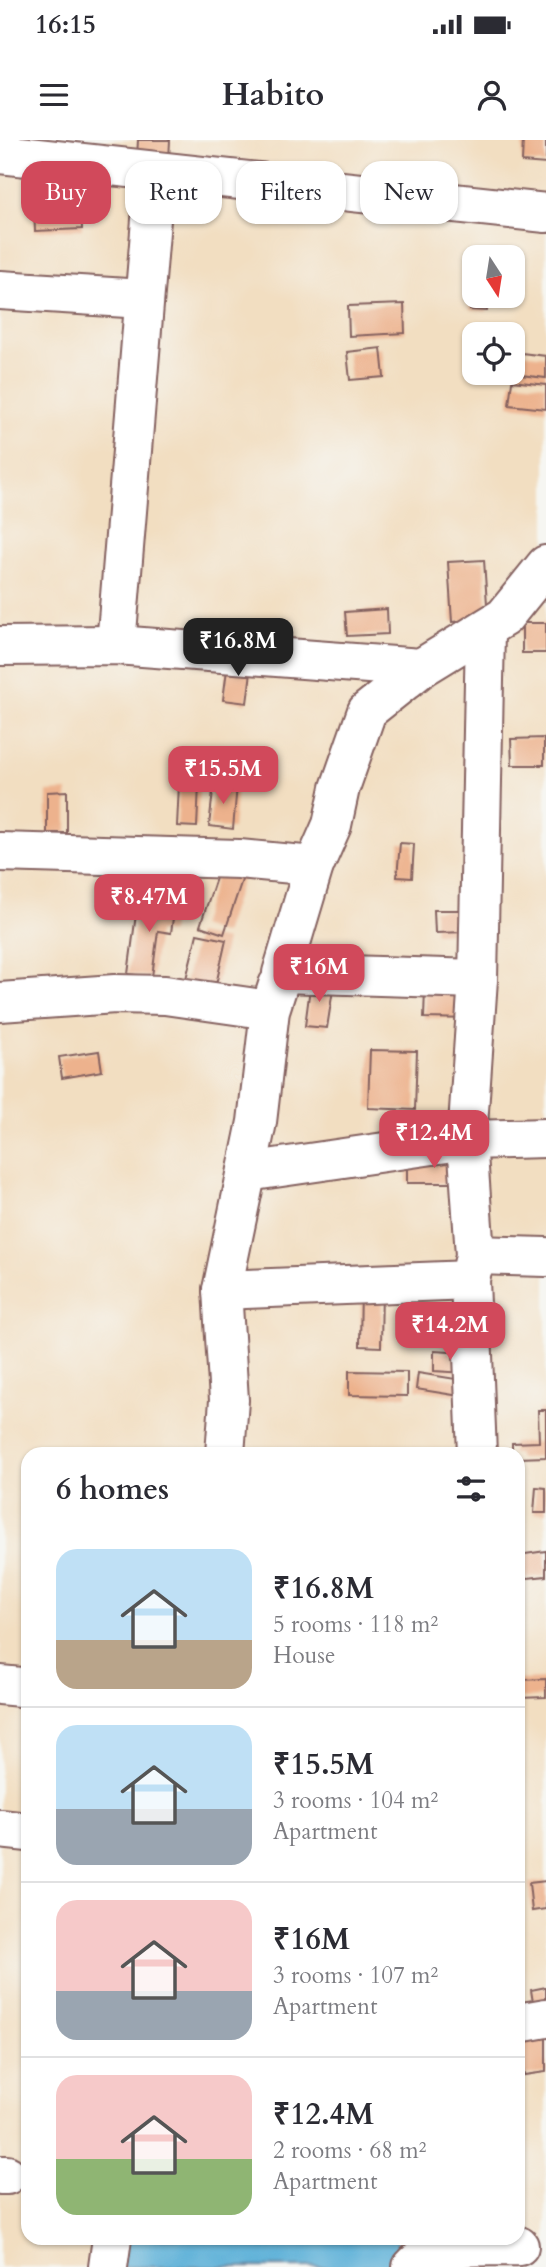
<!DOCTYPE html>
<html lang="en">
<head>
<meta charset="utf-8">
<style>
  body { margin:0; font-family:Cardo,serif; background:#f7f7f7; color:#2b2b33; height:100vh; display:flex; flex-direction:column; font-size:26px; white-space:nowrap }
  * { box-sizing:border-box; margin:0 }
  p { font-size:23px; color:#7c7c81 }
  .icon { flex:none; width:38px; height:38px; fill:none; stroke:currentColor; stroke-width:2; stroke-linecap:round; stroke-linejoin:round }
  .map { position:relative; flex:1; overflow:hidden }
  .details { position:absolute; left:21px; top:1307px; width:504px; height:798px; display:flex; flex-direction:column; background:#fff; border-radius:21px; box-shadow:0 2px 5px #0004 }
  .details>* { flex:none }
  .banner { position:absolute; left:21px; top:21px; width:504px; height:63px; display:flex; gap:14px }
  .needle { width:46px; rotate:168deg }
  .buttons { position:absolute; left:462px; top:105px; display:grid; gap:14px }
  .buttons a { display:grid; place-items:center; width:63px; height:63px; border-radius:14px; background:#fff; box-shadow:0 2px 5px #0004; font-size:35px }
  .price { position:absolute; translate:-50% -60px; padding:0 16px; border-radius:14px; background:#d1495b; color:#fff; font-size:23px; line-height:46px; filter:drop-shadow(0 2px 4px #0008) }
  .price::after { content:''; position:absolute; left:50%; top:42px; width:21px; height:16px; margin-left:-10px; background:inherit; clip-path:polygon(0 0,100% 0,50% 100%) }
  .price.on { background:#222; color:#fff }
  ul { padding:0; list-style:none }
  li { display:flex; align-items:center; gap:21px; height:175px; padding:0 35px }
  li+li { border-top:2px solid #e1e1e2 }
  li span { display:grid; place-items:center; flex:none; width:196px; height:140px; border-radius:21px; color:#555 }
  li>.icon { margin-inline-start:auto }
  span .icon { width:84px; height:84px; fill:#fffc; stroke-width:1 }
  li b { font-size:30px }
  h2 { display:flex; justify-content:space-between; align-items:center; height:84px; padding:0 35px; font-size:30px }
  .chip { padding:0 24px; border-radius:21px; background:#fff; box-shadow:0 2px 5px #0004; font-size:24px; line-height:63px }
  .chip.on { background:#d1495b; color:#fff }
  .status { display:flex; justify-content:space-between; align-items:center; height:49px; padding:0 35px; background:#fff; direction:ltr }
  .status svg { height:19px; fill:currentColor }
  header { display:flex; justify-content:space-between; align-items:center; height:91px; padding:0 35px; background:#fff; font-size:32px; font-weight:600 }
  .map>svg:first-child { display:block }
  .water { fill:#5cb0d8; stroke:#536882; stroke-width:2 }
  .building { fill:#edb28d }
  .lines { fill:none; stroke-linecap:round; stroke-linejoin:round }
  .minor-casing { stroke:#856260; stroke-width:42 }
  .minor { stroke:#fff; stroke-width:38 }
</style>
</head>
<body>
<div class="status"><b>16:15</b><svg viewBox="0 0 49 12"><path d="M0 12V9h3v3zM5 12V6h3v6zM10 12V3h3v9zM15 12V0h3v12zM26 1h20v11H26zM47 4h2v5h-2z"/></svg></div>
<header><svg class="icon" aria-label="menu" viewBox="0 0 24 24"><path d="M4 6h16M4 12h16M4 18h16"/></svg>Habito<svg class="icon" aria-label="person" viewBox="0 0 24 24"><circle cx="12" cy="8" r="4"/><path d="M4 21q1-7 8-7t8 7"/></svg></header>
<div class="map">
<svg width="546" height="2127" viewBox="0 0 546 2127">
  <rect width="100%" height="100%" fill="#f6f6f2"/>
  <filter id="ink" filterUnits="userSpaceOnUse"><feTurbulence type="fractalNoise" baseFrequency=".0143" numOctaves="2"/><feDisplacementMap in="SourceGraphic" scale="14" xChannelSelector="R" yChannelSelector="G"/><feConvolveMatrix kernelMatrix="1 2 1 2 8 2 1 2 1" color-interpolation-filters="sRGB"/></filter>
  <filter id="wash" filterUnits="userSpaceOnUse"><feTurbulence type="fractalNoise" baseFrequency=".00686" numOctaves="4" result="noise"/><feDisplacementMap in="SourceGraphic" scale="28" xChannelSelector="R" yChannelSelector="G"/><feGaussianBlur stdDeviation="1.57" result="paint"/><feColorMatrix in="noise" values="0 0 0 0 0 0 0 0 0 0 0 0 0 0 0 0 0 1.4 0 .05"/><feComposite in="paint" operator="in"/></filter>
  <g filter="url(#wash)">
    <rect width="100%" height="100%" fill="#f2dec1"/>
    <polygon class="water" points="102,2098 397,2098 400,2127 100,2127"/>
    <g id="blocks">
      <g class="building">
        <polygon points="138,0 170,0 169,19 137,18"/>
        <polygon points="523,0 546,0 546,24 522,22"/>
        <polygon points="80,43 82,89 35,91 33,45"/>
        <polygon points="470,139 474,139 474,156 487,156 487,171 470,170"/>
        <polygon points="404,164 405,193 349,196 348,166"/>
        <polygon points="381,208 384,237 350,240 347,212"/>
        <polygon points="513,212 546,216 546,238 513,234"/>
        <polygon points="512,241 546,245 546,269 509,265"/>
        <polygon points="484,420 488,479 452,482 448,422"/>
        <polygon points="387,469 388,494 347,496 345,472"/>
        <rect x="522" y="483" width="24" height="30"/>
        <polygon points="229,514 253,517 247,563 223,560"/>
        <polygon points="544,598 544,625 512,625 511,599"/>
        <polygon points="214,642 237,645 233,689 209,686"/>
        <polygon points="179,644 199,645 197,687 177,686"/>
        <polygon points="67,651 67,693 47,693 47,652"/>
        <polygon points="400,703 414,704 412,738 397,737"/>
        <polygon points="220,726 244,734 224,794 200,786"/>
        <polygon points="138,759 175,763 171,793 158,791 152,837 128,834"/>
        <polygon points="434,770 467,770 467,792 435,793"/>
        <polygon points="197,794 226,800 215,849 185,843"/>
        <polygon points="311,840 334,843 327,888 305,886"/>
        <polygon points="425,848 475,850 474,879 424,878"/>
        <polygon points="370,910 417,911 415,970 368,968"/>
        <polygon points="99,911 102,931 62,938 59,917"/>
        <polygon points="461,1017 461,1043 407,1043 407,1019"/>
        <polygon points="361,1149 382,1149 381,1207 360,1206"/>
        <polygon points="434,1211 465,1213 465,1233 434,1231"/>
        <polygon points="349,1231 407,1232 407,1256 349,1255"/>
        <polygon points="418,1233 462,1240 460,1256 416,1249"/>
        <polygon points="538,1270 546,1270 546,1317 518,1318 518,1314 512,1314 512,1303 539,1302"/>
        <polygon points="536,1347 546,1348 546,1373 534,1373"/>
        <polygon points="546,1411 546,1436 518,1439 518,1415"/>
        <polygon points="546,1539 546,1557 518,1558 518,1540"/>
        <polygon points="546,1741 546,1769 532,1771 529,1743"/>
        <polygon points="546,1847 546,1873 535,1875 531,1850"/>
        <polygon points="546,1896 546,1932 524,1935 519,1900"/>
      </g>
    </g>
  </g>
  <g filter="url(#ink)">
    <use href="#blocks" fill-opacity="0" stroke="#856260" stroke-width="2"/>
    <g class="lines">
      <g class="minor-casing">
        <g id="minor">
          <polyline points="0,14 546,73"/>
          <polyline points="0,150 143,159"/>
          <polyline points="485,491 478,839 467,1000 546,998"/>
          <polyline points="116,505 155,31"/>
          <polyline points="0,506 116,505 421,528 504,477 546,425"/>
          <polyline points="421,528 367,571 340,648 332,685 314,726 282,833 478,839"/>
          <polyline points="0,712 239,719 314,726"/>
          <polyline points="0,862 115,854 165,855 270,870 278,845"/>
          <polyline points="247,1032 467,1000 475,1115 470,1140 477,1314"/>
          <polyline points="475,1115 546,1117"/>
          <polyline points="222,1150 470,1140"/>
          <polyline points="225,1314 229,1260 222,1150 257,982 270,870"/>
          <polyline points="0,1545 21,1547"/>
          <polyline points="0,1689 28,1692"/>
          <polyline points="518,1883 546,1878"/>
          <polyline points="0,2035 7,2035"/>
          <polyline points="108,2127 112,2098"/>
          <path d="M412 2127C436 2100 485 2108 519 2106"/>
        </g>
      </g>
      <use href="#minor" class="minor"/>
    </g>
  </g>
</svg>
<div class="buttons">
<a><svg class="needle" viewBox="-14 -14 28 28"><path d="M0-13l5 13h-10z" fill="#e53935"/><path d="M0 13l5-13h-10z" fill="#7c7c81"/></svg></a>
<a><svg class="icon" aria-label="locate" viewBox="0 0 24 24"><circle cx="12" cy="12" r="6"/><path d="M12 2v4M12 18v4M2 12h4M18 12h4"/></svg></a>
</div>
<b class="price on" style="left:238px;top:538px">₹16.8M</b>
<b class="price" style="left:223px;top:666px">₹15.5M</b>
<b class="price" style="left:149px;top:794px">₹8.47M</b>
<b class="price" style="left:319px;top:864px">₹16M</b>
<b class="price" style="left:434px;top:1030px">₹12.4M</b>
<b class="price" style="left:450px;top:1222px">₹14.2M</b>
<div class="banner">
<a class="chip on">Buy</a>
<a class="chip">Rent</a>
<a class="chip">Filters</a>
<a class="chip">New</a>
</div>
<section class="details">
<h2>6 homes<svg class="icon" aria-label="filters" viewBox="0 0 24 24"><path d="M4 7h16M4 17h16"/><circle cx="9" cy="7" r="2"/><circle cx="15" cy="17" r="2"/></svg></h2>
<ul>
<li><span style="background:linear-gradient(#bfe0f5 65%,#b9a48a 0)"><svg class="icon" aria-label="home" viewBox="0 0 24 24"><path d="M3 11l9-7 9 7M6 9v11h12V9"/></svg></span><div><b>₹16.8M</b><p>5 rooms · 118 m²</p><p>House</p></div></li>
<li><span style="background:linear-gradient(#bfe0f5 60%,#9aa5b1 0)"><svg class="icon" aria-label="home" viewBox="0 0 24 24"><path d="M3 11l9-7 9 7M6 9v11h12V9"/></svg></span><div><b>₹15.5M</b><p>3 rooms · 104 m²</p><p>Apartment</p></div></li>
<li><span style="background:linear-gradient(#f6c9c9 65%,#9aa5b1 0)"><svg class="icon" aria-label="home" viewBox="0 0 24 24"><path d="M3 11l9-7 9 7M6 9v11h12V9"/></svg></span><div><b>₹16M</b><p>3 rooms · 107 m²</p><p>Apartment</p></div></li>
<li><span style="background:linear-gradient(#f6c9c9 60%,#8fb573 0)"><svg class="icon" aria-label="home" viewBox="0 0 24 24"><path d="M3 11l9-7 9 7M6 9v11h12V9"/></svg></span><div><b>₹12.4M</b><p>2 rooms · 68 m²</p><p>Apartment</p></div></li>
</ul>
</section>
</div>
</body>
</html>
